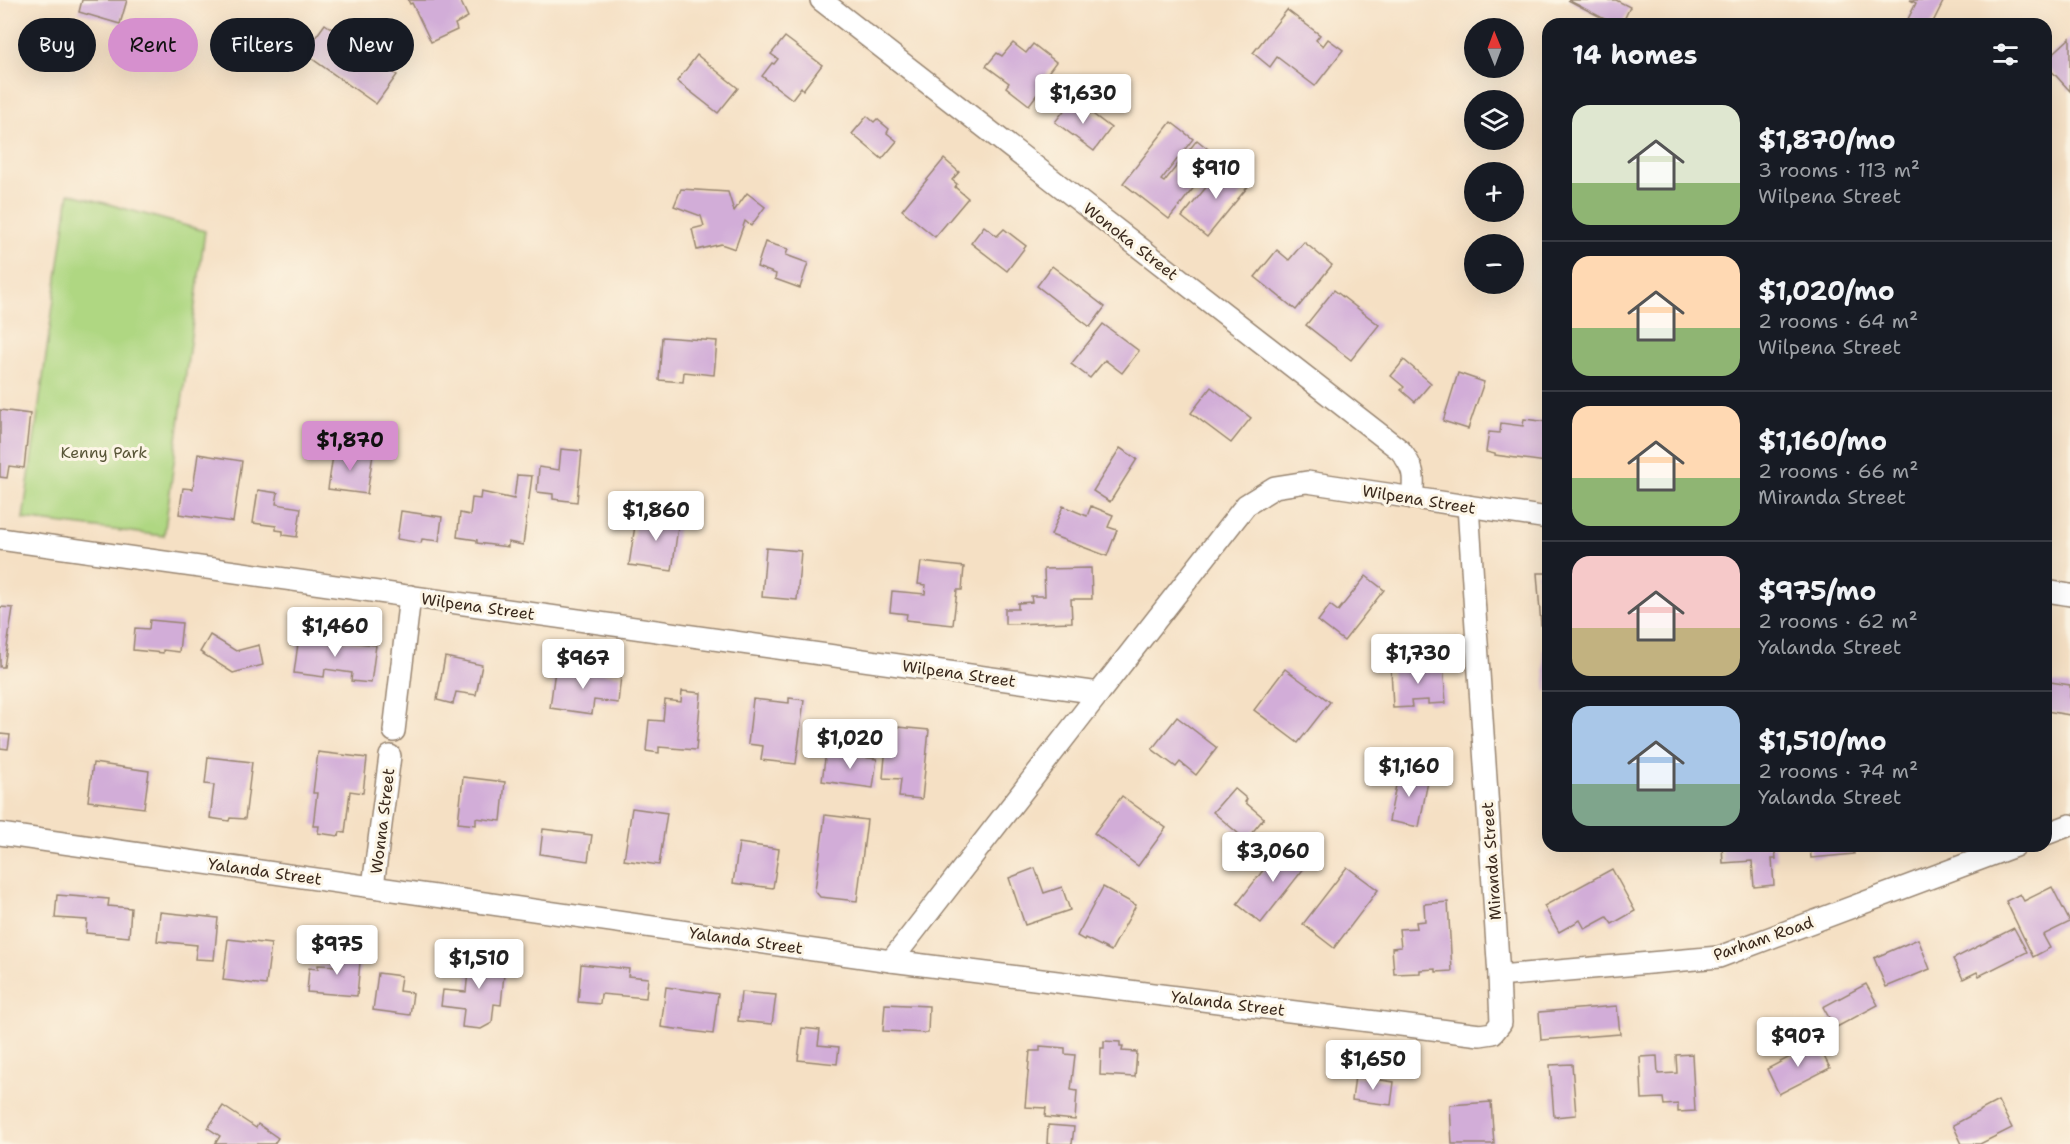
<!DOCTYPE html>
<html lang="en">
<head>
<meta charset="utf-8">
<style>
  body { margin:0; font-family:"Shantell Sans",sans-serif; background:#242831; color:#f1f3f6; height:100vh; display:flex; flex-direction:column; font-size:22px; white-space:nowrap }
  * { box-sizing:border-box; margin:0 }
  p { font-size:20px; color:#9ea1a6 }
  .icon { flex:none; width:33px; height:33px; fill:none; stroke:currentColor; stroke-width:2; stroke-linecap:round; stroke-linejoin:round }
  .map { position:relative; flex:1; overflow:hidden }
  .sheet { position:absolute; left:1542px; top:18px; width:510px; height:834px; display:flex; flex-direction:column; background:#171b24; border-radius:18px; box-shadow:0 6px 24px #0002 }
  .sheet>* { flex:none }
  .guide { position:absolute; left:18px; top:18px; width:570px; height:54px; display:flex; gap:12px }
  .needle { width:39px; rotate:359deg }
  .buttons { position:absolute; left:1464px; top:18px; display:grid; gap:12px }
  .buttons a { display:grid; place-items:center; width:60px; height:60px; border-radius:50%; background:#171b24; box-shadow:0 6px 24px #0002; font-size:30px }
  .price { position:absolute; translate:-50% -51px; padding:0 14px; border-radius:6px; background:#fff; color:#222; font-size:20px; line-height:39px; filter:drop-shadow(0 2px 3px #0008) }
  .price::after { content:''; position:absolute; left:50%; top:36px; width:18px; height:14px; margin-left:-9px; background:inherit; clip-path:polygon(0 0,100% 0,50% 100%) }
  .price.on { background:#d690ce; color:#111 }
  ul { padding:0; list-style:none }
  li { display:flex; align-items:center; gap:18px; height:150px; padding:0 30px }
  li+li { border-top:2px solid #363941 }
  li span { display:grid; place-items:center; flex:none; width:168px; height:120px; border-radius:18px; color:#555 }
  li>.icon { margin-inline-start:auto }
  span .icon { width:72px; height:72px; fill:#fffc; stroke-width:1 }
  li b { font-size:26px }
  h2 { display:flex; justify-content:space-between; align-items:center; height:72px; padding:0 30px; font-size:26px }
  .tag { padding:0 21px; border-radius:27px; background:#171b24; box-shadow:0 6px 24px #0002; font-size:21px; line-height:54px }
  .tag.on { background:#d690ce; color:#111 }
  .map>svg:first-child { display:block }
  .green { fill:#afd782; stroke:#758050; stroke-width:1.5 }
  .building { fill:#d2add8 }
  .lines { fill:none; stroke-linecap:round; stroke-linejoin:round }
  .minor-casing { stroke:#988571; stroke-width:24 }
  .minor { stroke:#fff; stroke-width:21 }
  .labels { text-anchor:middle; stroke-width:6; stroke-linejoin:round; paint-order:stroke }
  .street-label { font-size:16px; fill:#3b2a1e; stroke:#fcf5e5 }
  .park-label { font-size:16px; fill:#585537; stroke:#fcf5e5 }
</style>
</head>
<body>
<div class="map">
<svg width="2070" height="1144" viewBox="0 0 2070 1144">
  <rect width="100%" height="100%" fill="#fcf5e5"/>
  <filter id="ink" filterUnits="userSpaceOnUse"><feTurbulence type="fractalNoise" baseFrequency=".0167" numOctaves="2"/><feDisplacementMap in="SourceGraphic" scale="12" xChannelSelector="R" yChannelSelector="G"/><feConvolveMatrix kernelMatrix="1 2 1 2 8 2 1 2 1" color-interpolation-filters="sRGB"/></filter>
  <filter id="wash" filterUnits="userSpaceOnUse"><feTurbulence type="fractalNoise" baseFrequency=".008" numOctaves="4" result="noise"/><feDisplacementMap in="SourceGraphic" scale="24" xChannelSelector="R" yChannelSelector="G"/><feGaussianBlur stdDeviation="1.35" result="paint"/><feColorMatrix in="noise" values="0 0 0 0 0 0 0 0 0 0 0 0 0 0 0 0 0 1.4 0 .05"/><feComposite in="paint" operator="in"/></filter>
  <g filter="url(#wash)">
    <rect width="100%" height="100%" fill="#f5e0c4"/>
    <polygon class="green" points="69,193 205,231 164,536 23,519"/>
    <g id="blocks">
      <g class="building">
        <polygon points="82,0 127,0 120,24 79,12"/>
        <polygon points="408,0 460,0 468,17 455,24 457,30 431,42 412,3 410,4"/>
        <polygon points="1568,0 1616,0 1630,7 1622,24 1614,24"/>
        <polygon points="1910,0 1944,0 1932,24 1919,24 1908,19 1916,3"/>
        <polygon points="1287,10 1320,35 1316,40 1323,46 1328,39 1343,50 1315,86 1277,57 1270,67 1253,53"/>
        <polygon points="325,24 397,75 376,104 304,53"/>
        <polygon points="785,37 822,65 803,90 801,87 792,99 762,76 772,63 774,64 778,59 771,54"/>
        <polygon points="2070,38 2070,91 2046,65 2046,60"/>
        <polygon points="1013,43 1026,53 1033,44 1056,62 1040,83 1044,85 1029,105 1006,87 1009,83 986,66 997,53 1002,56"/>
        <polygon points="697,55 738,88 718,113 677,81"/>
        <polygon points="1073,99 1111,128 1094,151 1055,122"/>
        <polygon points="867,116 874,122 877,119 889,129 887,133 897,141 882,159 852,134"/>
        <polygon points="1171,122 1193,139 1161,180 1164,182 1197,140 1218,157 1169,219 1123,183"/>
        <polygon points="944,159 959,172 952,180 957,184 955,187 968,198 935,237 902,210"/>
        <polygon points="1225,164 1250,184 1207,237 1182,217"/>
        <polygon points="681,189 728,192 734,211 747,193 765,207 751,226 745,221 735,249 721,244 697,250 692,229 704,226 701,216 674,206"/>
        <polygon points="984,226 997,236 1004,229 1026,246 1007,271 971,243"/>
        <polygon points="765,242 788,249 786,255 808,263 800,288 775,279 776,274 757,267"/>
        <polygon points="1304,242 1332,265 1296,310 1255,277 1277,250 1289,260"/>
        <polygon points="1052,266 1105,307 1090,327 1037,286"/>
        <polygon points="1334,290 1379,325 1351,360 1306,325"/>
        <polygon points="1103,324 1139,351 1122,373 1105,360 1090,378 1071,364"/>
        <polygon points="662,337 717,341 714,375 684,372 683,382 659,380"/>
        <polygon points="1404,360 1431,383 1415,402 1401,390 1404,387 1391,376"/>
        <polygon points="1458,373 1484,382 1468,429 1443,421"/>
        <polygon points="1211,387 1251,418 1231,443 1191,413"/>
        <polygon points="0,410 30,414 24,468 9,466 7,478 0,477"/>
        <polygon points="1524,419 1548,422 1546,462 1495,455 1495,454 1486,452 1489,432 1500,433 1501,423 1523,426"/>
        <polygon points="1120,448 1137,459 1110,502 1093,491"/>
        <polygon points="334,449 373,454 367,494 328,489"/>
        <polygon points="561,449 582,451 577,502 553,499 553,494 537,492 539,467 559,470"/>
        <polygon points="198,454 242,461 233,522 179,514 183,488 193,489"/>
        <polygon points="517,475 532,476 523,545 508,542 508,547 477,543 477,540 457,537 460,513 470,515 472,498 480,499 481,492 514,499"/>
        <polygon points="258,490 278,493 276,504 301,508 297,537 283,535 283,531 276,530 276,526 253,523"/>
        <polygon points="1063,506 1087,516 1091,506 1113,515 1108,527 1117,530 1107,556 1051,535"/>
        <polygon points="663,509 680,512 672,571 629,565 636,519 661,522"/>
        <polygon points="401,511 442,517 439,541 422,539 421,543 397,539"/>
        <polygon points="766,548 801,551 797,600 762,597"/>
        <polygon points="921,562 964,567 962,590 957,590 953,625 906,620 907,614 890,612 892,591 925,594 926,585 918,584"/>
        <polygon points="1091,568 1092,599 1071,599 1072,622 1005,624 1005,609 1018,609 1018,603 1032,602 1031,596 1045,596 1044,569"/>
        <polygon points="1537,573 1548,573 1548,624 1541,625"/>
        <polygon points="1366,576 1384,590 1344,641 1318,621 1330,605 1338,611"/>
        <polygon points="0,607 13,608 4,667 0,667"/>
        <polygon points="150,620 182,623 179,652 163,650 163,653 133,650 135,628 149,629"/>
        <polygon points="210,635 236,651 259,645 263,665 233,673 200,652"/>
        <polygon points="299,636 376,645 371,683 351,681 352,673 325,669 324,677 294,673"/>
        <polygon points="1543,650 1548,650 1548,691 1546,691"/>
        <polygon points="445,657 482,665 476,695 456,692 453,704 437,700"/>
        <polygon points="1443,665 1446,703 1428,704 1428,700 1411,701 1412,707 1393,708 1391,668"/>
        <polygon points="1285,669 1330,702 1298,743 1254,710"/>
        <polygon points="555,670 589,674 590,671 621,676 618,703 594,700 592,714 550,708"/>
        <polygon points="2050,682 2070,685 2070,715 2046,711"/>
        <polygon points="682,691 701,693 696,750 659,747 659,753 646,751 649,720 663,721 665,700 681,702"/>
        <polygon points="789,698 804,700 796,764 761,760 763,746 748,744 753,699 789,703"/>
        <polygon points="1177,717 1217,748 1196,775 1180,762 1176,767 1152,749"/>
        <polygon points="897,727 929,730 922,799 899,797 901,779 883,778 886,746 895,747"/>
        <polygon points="0,734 10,735 8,749 0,748"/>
        <polygon points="318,752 367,758 363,793 350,791 345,833 340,832 339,836 318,833 319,826 313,826 317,793 313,793"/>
        <polygon points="826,752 877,759 873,788 822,781"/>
        <polygon points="208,757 252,762 245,819 230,818 229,821 210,818 214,785 205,784"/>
        <polygon points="93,763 149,771 144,808 88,801"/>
        <polygon points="1399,770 1429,776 1419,827 1389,821"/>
        <polygon points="463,777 505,782 501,821 476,818 476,825 458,823"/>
        <polygon points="1234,788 1247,799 1245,802 1264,818 1246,840 1213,812"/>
        <polygon points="1122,796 1166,828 1138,866 1094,833"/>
        <polygon points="632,808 667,813 659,865 624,860"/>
        <polygon points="825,815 867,820 857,901 820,897 815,891"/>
        <polygon points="543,829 592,835 588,861 540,854"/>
        <polygon points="739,843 779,849 773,888 733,883"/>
        <polygon points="1284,843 1309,862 1261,923 1237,904"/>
        <polygon points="1722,846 1775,846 1776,859 1772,859 1774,885 1754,887 1752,861 1723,863"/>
        <polygon points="1810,846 1853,846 1854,854 1811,858"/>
        <polygon points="1347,867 1378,890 1334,948 1303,924"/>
        <polygon points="1035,868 1044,893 1062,887 1070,910 1025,925 1009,878"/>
        <polygon points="1612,869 1635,911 1612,924 1607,917 1585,929 1580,920 1559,932 1544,906"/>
        <polygon points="1103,887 1136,905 1111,951 1085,938 1084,940 1077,936"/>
        <polygon points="2052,887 2070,922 2043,935 2050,948 2033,957 2006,901 2020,894 2024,901"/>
        <polygon points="57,895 109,899 108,906 131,908 129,937 86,933 87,920 55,918"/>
        <polygon points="1448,902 1452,971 1436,972 1436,969 1420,970 1420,973 1394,974 1392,948 1401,947 1399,929 1417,928 1416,922 1425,921 1424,904"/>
        <polygon points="160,912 218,918 214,960 195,959 197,945 157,941"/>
        <polygon points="2014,928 2027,952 1979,976 1977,972 1963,979 1953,959"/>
        <polygon points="228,939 271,944 266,985 223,980"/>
        <polygon points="1918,939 1930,969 1886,987 1874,958"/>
        <polygon points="341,949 361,951 357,996 307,992 309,968 318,969 318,965 336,966 337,962 340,962"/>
        <polygon points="470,950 506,954 501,1005 494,1004 492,1023 481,1029 462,1027 464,1009 441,1006 443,990 466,992"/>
        <polygon points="581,964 629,969 628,976 648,978 646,998 601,994 600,1004 578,1002"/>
        <polygon points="378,973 401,976 399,991 413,993 410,1015 373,1010"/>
        <polygon points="1866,984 1878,1005 1835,1028 1823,1007"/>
        <polygon points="666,987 718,994 713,1034 661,1027"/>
        <polygon points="741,992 776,995 772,1024 738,1021"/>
        <polygon points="885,1004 929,1006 928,1033 883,1031"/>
        <polygon points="1617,1006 1620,1034 1541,1040 1539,1012"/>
        <polygon points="802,1028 820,1030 818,1045 839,1047 837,1064 798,1060"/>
        <polygon points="1104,1041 1120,1042 1120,1046 1123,1046 1122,1051 1137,1052 1135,1077 1100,1075 1101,1048 1104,1048"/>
        <polygon points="1817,1043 1830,1068 1779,1094 1767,1069"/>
        <polygon points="1040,1046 1065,1048 1065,1054 1075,1055 1071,1090 1077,1091 1075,1120 1045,1117 1046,1108 1025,1107 1030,1051 1040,1051"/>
        <polygon points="1692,1054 1695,1111 1678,1112 1678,1104 1664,1105 1663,1098 1642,1099 1640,1057 1657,1056 1658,1074 1677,1073 1676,1055"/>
        <polygon points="1572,1064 1576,1115 1554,1117 1550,1065"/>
        <polygon points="1355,1076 1394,1082 1391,1105 1352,1100"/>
        <polygon points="1998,1101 2012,1128 1980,1144 1962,1144 1953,1125"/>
        <polygon points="1491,1102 1494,1144 1452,1144 1450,1105"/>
        <polygon points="223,1106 256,1128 258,1124 278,1138 274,1144 215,1144 220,1136 208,1128"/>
        <polygon points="1048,1125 1074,1127 1072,1144 1047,1144"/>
      </g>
    </g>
  </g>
  <g filter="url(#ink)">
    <use href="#blocks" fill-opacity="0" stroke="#988571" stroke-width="1.5"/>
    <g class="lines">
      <g class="minor-casing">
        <g id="minor">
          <path d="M821 0 1400 450C1414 468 1415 475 1412 498"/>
          <polyline points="0,539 1099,693 1246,505 1275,487 1307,482 1548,518"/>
          <polyline points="2046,591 2070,595"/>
          <polyline points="394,731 410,596"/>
          <polyline points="0,834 891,961 1480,1035 1493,1033 1501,1023 1499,976 1468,506"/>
          <polyline points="2046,834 2070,825"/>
          <polyline points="373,886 390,756"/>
          <polyline points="891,961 1099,693"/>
          <polyline points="1499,976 1719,957 2015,846"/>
        </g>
      </g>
      <use href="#minor" class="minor"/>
    </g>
  </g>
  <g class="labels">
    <g class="street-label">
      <text transform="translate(1131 241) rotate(38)" y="6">Wonoka Street</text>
      <text transform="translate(1419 499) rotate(9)" y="6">Wilpena Street</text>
      <text transform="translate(478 606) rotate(8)" y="6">Wilpena Street</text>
      <text transform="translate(959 673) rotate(8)" y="6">Wilpena Street</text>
      <text transform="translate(382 821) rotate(-83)" y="6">Wonna Street</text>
      <text transform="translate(1491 861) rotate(-94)" y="6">Miranda Street</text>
      <text transform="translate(265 871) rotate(8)" y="6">Yalanda Street</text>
      <text transform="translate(1763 938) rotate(-19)" y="6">Parham Road</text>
      <text transform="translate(746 940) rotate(8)" y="6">Yalanda Street</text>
      <text transform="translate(1228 1003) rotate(7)" y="6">Yalanda Street</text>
    </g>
    <g class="park-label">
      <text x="104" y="458">Kenny Park</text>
    </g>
  </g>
</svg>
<div class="buttons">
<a><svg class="needle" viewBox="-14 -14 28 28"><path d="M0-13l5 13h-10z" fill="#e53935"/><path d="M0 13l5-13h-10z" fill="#9ea1a6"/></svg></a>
<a><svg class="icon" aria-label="layers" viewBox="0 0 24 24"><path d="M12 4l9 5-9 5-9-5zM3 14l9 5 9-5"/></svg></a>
<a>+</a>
<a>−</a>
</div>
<b class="price" style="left:1083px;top:125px">$1,630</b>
<b class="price" style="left:1216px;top:200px">$910</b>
<b class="price on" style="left:350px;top:472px">$1,870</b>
<b class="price" style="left:656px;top:542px">$1,860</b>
<b class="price" style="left:335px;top:658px">$1,460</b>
<b class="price" style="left:1418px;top:685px">$1,730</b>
<b class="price" style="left:583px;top:690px">$967</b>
<b class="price" style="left:850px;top:770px">$1,020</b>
<b class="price" style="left:1409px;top:798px">$1,160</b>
<b class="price" style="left:1273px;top:883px">$3,060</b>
<b class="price" style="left:337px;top:976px">$975</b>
<b class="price" style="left:479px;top:990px">$1,510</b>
<b class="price" style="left:1798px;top:1068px">$907</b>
<b class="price" style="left:1373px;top:1091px">$1,650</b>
<div class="guide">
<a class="tag">Buy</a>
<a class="tag on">Rent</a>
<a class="tag">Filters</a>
<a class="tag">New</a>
</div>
<section class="sheet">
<h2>14 homes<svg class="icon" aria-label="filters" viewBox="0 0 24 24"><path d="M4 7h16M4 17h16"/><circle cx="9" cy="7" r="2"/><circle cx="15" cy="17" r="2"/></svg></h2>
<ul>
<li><span style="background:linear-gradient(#dfe7d0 65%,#8fb573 0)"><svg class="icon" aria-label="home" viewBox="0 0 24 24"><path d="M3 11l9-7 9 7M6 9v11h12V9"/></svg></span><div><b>$1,870/mo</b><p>3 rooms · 113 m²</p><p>Wilpena Street</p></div></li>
<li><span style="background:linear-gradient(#ffd9b3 60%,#8fb573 0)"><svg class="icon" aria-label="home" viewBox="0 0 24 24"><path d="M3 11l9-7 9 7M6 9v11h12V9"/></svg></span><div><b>$1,020/mo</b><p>2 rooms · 64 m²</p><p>Wilpena Street</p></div></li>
<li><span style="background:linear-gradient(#ffd9b3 60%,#8fb573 0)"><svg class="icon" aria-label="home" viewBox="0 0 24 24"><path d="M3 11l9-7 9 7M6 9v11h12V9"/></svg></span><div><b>$1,160/mo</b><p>2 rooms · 66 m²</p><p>Miranda Street</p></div></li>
<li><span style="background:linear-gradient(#f6c9c9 60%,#c2b280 0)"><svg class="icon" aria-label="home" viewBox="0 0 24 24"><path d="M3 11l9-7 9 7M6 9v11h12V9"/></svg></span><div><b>$975/mo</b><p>2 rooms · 62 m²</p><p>Yalanda Street</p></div></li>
<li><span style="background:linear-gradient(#a9c7e8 65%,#7fa58c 0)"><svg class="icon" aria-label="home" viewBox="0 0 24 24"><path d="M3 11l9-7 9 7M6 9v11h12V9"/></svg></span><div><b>$1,510/mo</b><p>2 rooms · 74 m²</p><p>Yalanda Street</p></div></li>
</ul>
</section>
</div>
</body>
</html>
